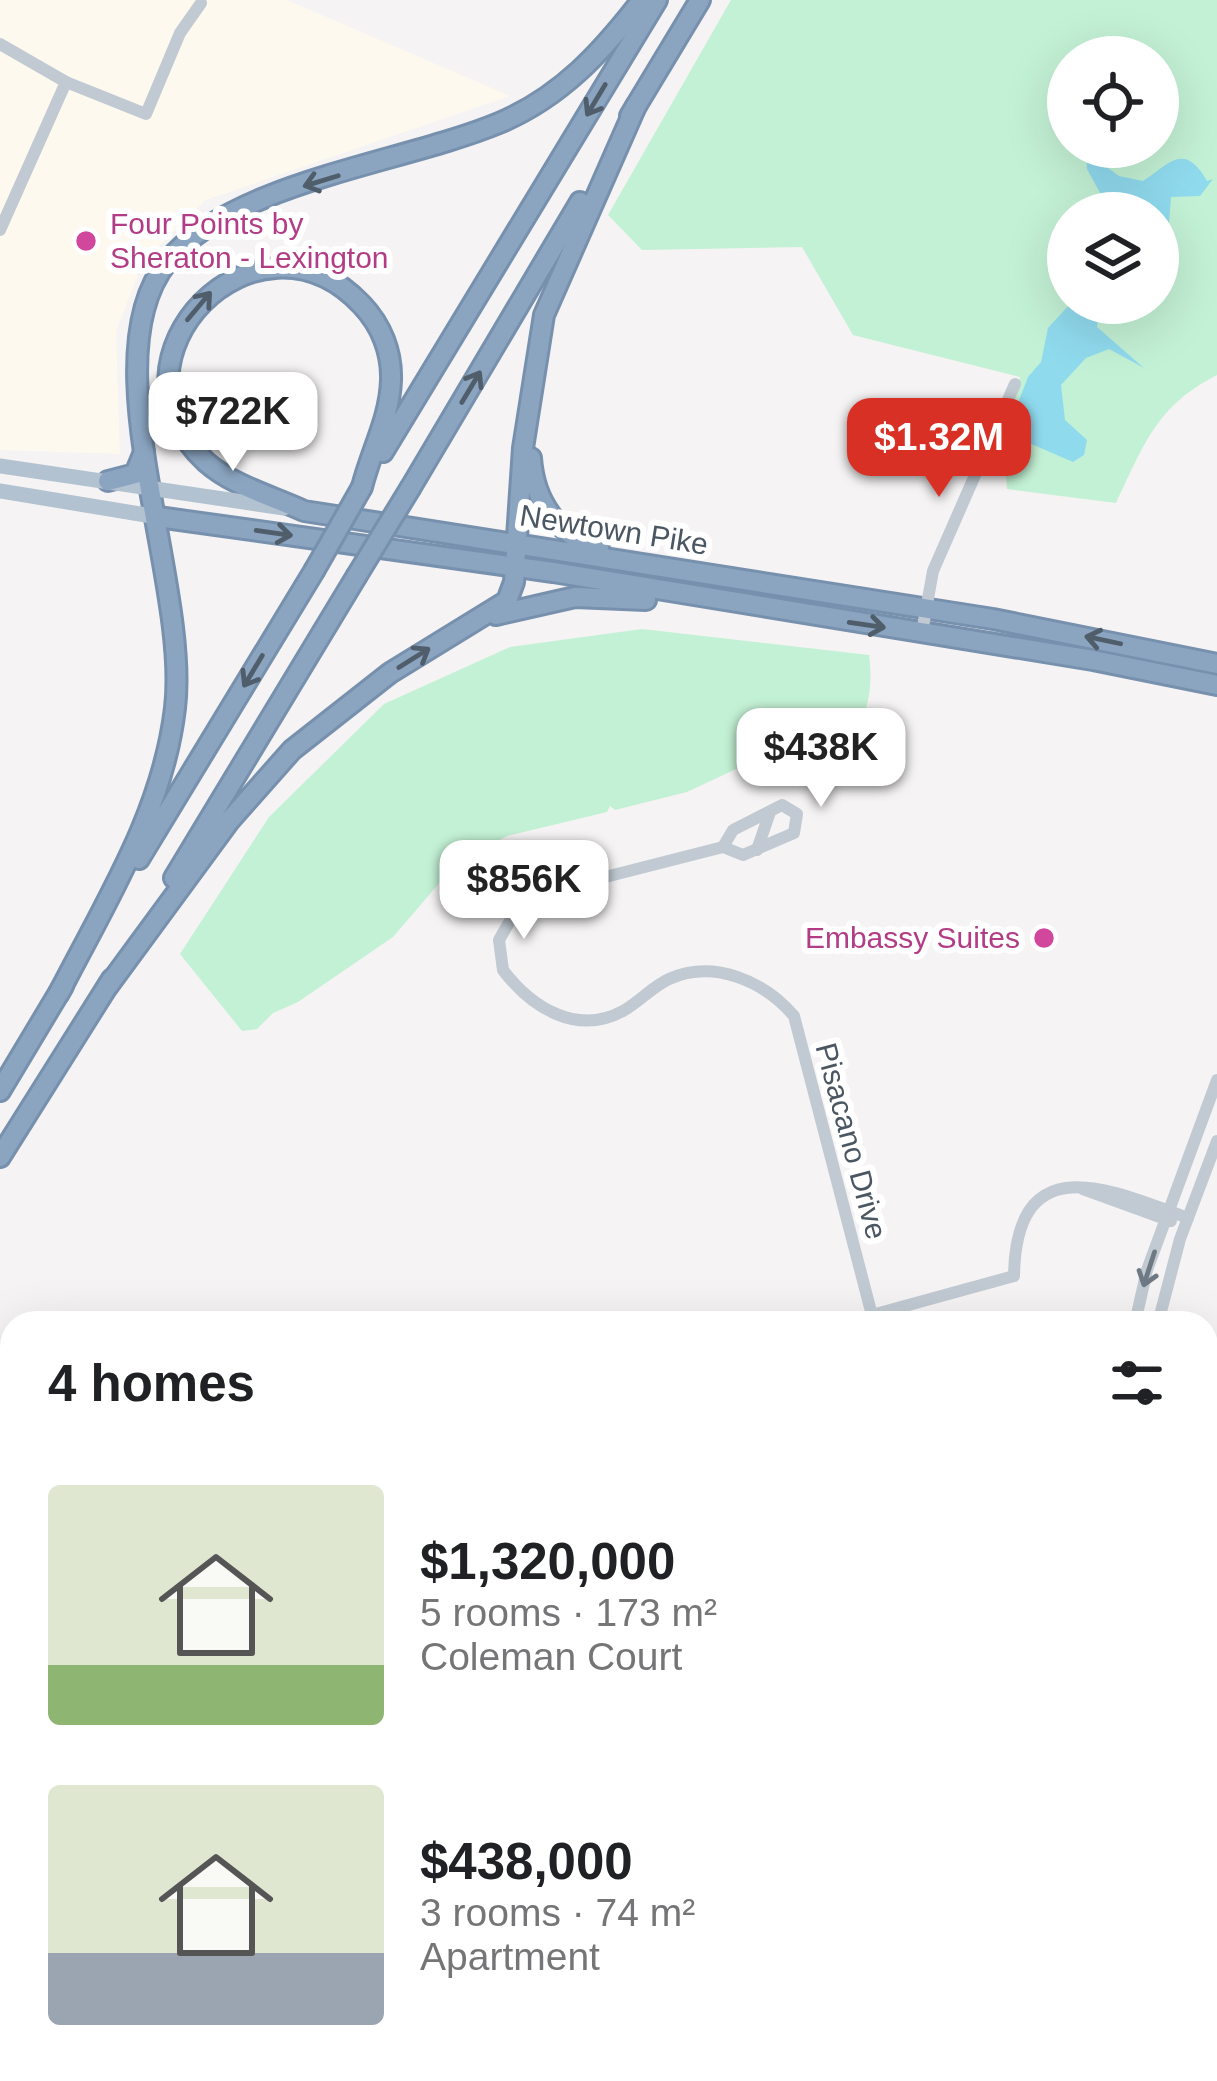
<!DOCTYPE html>
<html lang="en">
<head>
<meta charset="utf-8">
<style>
  body { margin:0; font-family:Arial,sans-serif; background:#f6f6f6; color:#202124; height:100vh; display:flex; flex-direction:column; font-size:45px; white-space:nowrap }
  * { box-sizing:border-box; margin:0 }
  p { font-size:39px; color:#757577 }
  .icon { flex:none; width:66px; height:66px; fill:none; stroke:currentColor; stroke-width:2; stroke-linecap:round; stroke-linejoin:round }
  .map { position:relative; flex:1; overflow:hidden }
  .side { position:absolute; left:0px; top:1311px; width:1218px; height:771px; display:flex; flex-direction:column; background:#fff; border-radius:36px 36px 0 0; box-shadow:0 12px 48px #0002 }
  .side>* { flex:none }
  .tools { position:absolute; left:1047px; top:36px; display:grid; gap:24px }
  .tools a { display:grid; place-items:center; width:132px; height:132px; border-radius:50%; background:#fff; box-shadow:0 12px 48px #0002; font-size:60px }
  .price { position:absolute; translate:-50% -102px; padding:0 27px; border-radius:24px; background:#fff; color:#222; font-size:39px; line-height:78px; filter:drop-shadow(0 3px 6px #0008) }
  .price::after { content:''; position:absolute; left:50%; top:72px; width:36px; height:27px; margin-left:-18px; background:inherit; clip-path:polygon(0 0,100% 0,50% 100%) }
  .price.on { background:#d93025; color:#fff }
  ul { padding:0; list-style:none }
  li { display:flex; align-items:center; gap:36px; height:300px; padding:0 48px }
  li span { display:grid; place-items:center; flex:none; width:336px; height:240px; border-radius:12px; color:#555 }
  li>.icon { margin-inline-start:auto }
  span .icon { width:144px; height:144px; fill:#fffc; stroke-width:1 }
  li b { font-size:51px }
  h2 { display:flex; justify-content:space-between; align-items:center; height:144px; padding:0 48px; font-size:51px }
  .map>svg:first-child { display:block }
  .commercial { fill:#fdf9ef }
  .green { fill:#c3f1d5; fill-rule:evenodd }
  .water { fill:#90daee }
  .lines { fill:none; stroke-linecap:round; stroke-linejoin:round }
  .stream { stroke:#90daee; stroke-width:3 }
  .highway-casing { stroke:#7690ad; stroke-width:24 }
  .minor { stroke:#c1cad2; stroke-width:12 }
  .major { stroke:#b3c2d1; stroke-width:15 }
  .highway { stroke:#8ba5c1; stroke-width:18 }
  .highway-bridge-casing { stroke:#7690ad; stroke-width:24; stroke-linecap:butt }
  .highway-bridge { stroke:#8ba5c1; stroke-width:18 }
  .oneway { stroke:#505e6b }
  .oneway2 { stroke:#6e7983 }
  .hotel-dot { fill:#d1479c; stroke:#fff; stroke-width:4.5 }
  .labels { text-anchor:middle; stroke-width:12; stroke-linejoin:round; paint-order:stroke }
  .hotel-label { font-size:30px; fill:#b23c85; stroke:#fff; text-anchor:start }
  .street-label { font-size:30px; fill:#4a5661; stroke:#fff }
</style>
</head>
<body>
<div class="map">
<svg width="1217" height="2081" viewBox="0 0 1217 2081">
  <rect width="100%" height="100%" fill="#f5f3f3"/>
  <polygon class="commercial" points="0,0 287,0 510,96 206,200 143,262 116,331 120,454 0,450"/>
  <g class="green">
    <path d="M731 0H1217V375C1156 406 1144 445 1116 503L1007 489 1002 439 1020 377 853 335 802 247 642 250 608 215ZM1068 57H1158V147H1068ZM1068 213H1158V303H1068Z"/>
    <path d="M642 629 869 655C875 700 863 736 824 763L766 755 687 792 615 810 610 806 607 812 507 836 481 851 448 873 393 937 298 1002 273 1013 257 1029 242 1031 180 954 269 817 384 704 510 647Z"/>
  </g>
  <g class="water">
    <path d="M1086 152 1119 176 1143 181C1168 165 1184 140 1207 181L1213 179 1200 196 1171 197 1169 223 1158 244V213H1111L1087 169Z"/>
    <polygon points="1071,303 1100,303 1097,327 1144,368 1109,349 1086,358 1061,385 1065,420 1087,440 1084,455 1073,462 1029,443 1011,421 1028,377 1041,362 1048,328"/>
  </g>
  <g class="lines">
    <g class="stream">
      <polyline points="0,2024 12,2025"/>
      <polyline points="530,2070 543,2081"/>
    </g>
    <g class="highway-casing">
      <g id="highway">
        <polyline points="630,116 700,0"/>
        <polyline points="383,452 657,0"/>
        <path d="M531 458C534 501 557 535 599 548"/>
        <polyline points="108,481 135,474 144,452"/>
        <path d="M362 487C371 451 390 418 391 380 392 352 381 325 362 305 257 193 94 358 206 462 233 486 272 496 304 511L993 619 1217 664"/>
        <polyline points="411,487 580,202"/>
        <polyline points="158,517 553,572 1093,660 1217,685"/>
        <polyline points="496,615 575,597 646,600"/>
        <polyline points="139,859 314,571"/>
        <polyline points="174,878 356,577"/>
        <polyline points="108,986 230,820 292,750 390,673 507,601 514,582 523,448 544,315 636,106"/>
        <path d="M59 993C106 901 163 812 175 708 190 583 89 359 167 262 232 182 403 163 499 123 561 97 602 52 642 0"/>
        <polyline points="0,1091 63,986"/>
        <polyline points="0,1157 112,979"/>
      </g>
    </g>
    <g class="minor">
      <polyline points="0,44 66,82 146,114 180,33 201,3"/>
      <polyline points="0,230 66,82"/>
      <polyline points="922,632 933,571 1015,384"/>
      <polygon points="782,805 797,814 794,833 743,855 723,847 733,830"/>
      <path d="M723 847 523 898 499 940 503 970C532 1008 577 1036 623 1011 639 1002 652 987 669 979 714 959 764 981 794 1016L874 1323"/>
      <polyline points="757,850 770,812"/>
      <polyline points="1083,1189 1171,1221"/>
      <path d="M872 1315 1014 1276C1016 1145 1111 1190 1188 1218"/>
      <polyline points="1135,1323 1147,1270 1217,1080"/>
      <polyline points="1158,1323 1180,1239 1217,1141"/>
      <polyline points="1206,1461 1217,1465"/>
      <polyline points="1206,1478 1217,1481"/>
      <polyline points="1212,2062 1217,2060"/>
      <polyline points="854,2070 890,2081"/>
      <polyline points="1187,2081 1203,2070"/>
    </g>
    <g class="major">
      <polyline points="0,466 284,508"/>
      <polyline points="0,491 158,517"/>
    </g>
    <use href="#highway" class="highway"/>
    <g class="highway-bridge-casing">
      <g id="highway-bridge">
        <polyline points="314,571 362,487"/>
        <polyline points="356,577 411,487"/>
      </g>
    </g>
    <use href="#highway-bridge" class="highway-bridge"/>
  </g>
  <defs><path id="oneway-shaft" d="M-6 0H5M1.5-3L5.5 0L1.5 3" fill="none" stroke-width="1.6" stroke-linecap="round" stroke-linejoin="round" transform="scale(3)"/></defs>
  <g class="oneway">
    <use href="#oneway-shaft" transform="translate(596 100) rotate(121)"/>
    <use href="#oneway-shaft" transform="translate(321 181) rotate(163)"/>
    <use href="#oneway-shaft" transform="translate(199 306) rotate(-50)"/>
    <use href="#oneway-shaft" transform="translate(471 387) rotate(-59)"/>
    <use href="#oneway-shaft" transform="translate(274 533) rotate(8)"/>
    <use href="#oneway-shaft" transform="translate(867 625) rotate(8)"/>
    <use href="#oneway-shaft" transform="translate(1103 640) rotate(-168)"/>
    <use href="#oneway-shaft" transform="translate(414 658) rotate(-32)"/>
    <use href="#oneway-shaft" transform="translate(253 671) rotate(121)"/>
  </g>
  <use class="oneway2" href="#oneway-shaft" transform="translate(1149 1269) rotate(108)"/>
  <g class="hotel-dot">
    <circle cx="86" cy="241" r="12"/>
    <circle cx="1044" cy="938" r="12"/>
  </g>
  <g class="labels">
    <g class="hotel-label">
      <text x="110" y="234">Four Points by<tspan x="110" dy="34">Sheraton - Lexington</tspan></text>
      <text x="1020" y="948" text-anchor="end">Embassy Suites</text>
    </g>
    <g class="street-label">
      <text transform="translate(614 530) rotate(9)" y="10">Newtown Pike</text>
      <text transform="translate(851 1141) rotate(75)" y="10">Pisacano Drive</text>
    </g>
  </g>
</svg>
<div class="tools">
<a><svg class="icon" aria-label="locate" viewBox="0 0 24 24"><circle cx="12" cy="12" r="6"/><path d="M12 2v4M12 18v4M2 12h4M18 12h4"/></svg></a>
<a><svg class="icon" aria-label="layers" viewBox="0 0 24 24"><path d="M12 4l9 5-9 5-9-5zM3 14l9 5 9-5"/></svg></a>
</div>
<b class="price" style="left:233px;top:474px">$722K</b>
<b class="price on" style="left:939px;top:500px">$1.32M</b>
<b class="price" style="left:821px;top:810px">$438K</b>
<b class="price" style="left:524px;top:942px">$856K</b>
<section class="side">
<h2>4 homes<svg class="icon" aria-label="filters" viewBox="0 0 24 24"><path d="M4 7h16M4 17h16"/><circle cx="9" cy="7" r="2"/><circle cx="15" cy="17" r="2"/></svg></h2>
<ul>
<li><span style="background:linear-gradient(#dfe7d0 75%,#8fb573 0)"><svg class="icon" aria-label="home" viewBox="0 0 24 24"><path d="M3 11l9-7 9 7M6 9v11h12V9"/></svg></span><div><b>$1,320,000</b><p>5 rooms · 173 m²</p><p>Coleman Court</p></div></li>
<li><span style="background:linear-gradient(#dfe7d0 70%,#9aa5b1 0)"><svg class="icon" aria-label="home" viewBox="0 0 24 24"><path d="M3 11l9-7 9 7M6 9v11h12V9"/></svg></span><div><b>$438,000</b><p>3 rooms · 74 m²</p><p>Apartment</p></div></li>
</ul>
</section>
</div>
</body>
</html>
